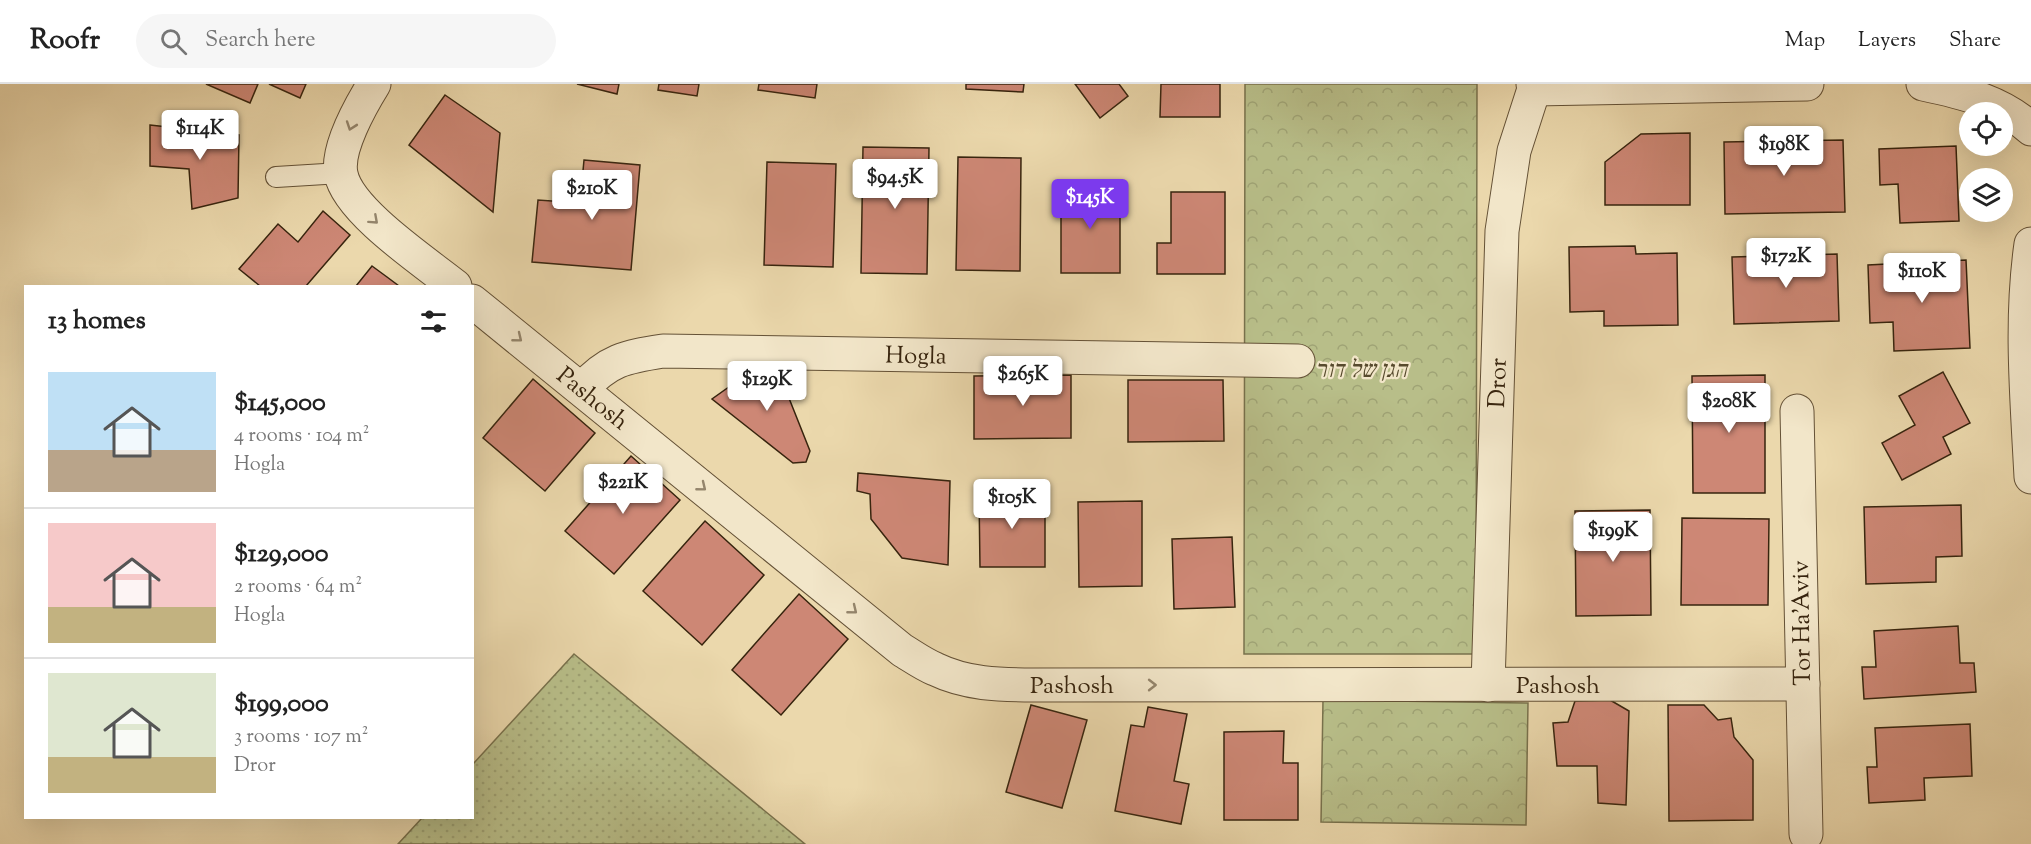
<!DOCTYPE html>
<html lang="en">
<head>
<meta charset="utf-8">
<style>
  body { margin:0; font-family:"Sorts Mill Goudy","Frank Ruhl Libre",serif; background:#f6f6f6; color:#222; height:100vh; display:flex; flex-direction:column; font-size:22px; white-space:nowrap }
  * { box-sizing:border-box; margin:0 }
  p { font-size:20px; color:#767676 }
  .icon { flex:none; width:33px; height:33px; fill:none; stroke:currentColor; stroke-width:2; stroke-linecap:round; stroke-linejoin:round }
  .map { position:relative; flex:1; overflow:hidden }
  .panel { position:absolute; left:24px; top:201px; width:450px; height:534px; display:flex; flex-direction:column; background:#fff; border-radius:0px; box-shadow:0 6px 24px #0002 }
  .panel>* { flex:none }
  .fabs { position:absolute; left:1959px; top:18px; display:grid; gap:12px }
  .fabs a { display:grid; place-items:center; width:54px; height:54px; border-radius:50%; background:#fff; box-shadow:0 6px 24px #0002; font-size:30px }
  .price { position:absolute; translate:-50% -51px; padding:0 14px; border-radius:6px; background:#fff; color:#222; font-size:20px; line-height:39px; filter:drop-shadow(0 2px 3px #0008) }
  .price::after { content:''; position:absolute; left:50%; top:36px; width:18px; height:14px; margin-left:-9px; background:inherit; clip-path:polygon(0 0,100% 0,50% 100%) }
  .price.current { background:#7c3aed; color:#fff }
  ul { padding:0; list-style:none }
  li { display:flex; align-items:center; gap:18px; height:150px; padding:0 24px }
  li+li { border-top:2px solid #e0e0e0 }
  li span { display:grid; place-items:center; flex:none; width:168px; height:120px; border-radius:0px; color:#555 }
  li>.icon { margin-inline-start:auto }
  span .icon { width:72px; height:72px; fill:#fffc; stroke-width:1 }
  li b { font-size:26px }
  h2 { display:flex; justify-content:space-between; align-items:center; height:72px; padding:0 24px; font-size:26px }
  header { display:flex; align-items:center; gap:36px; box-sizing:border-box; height:84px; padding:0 30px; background:#fff; border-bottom:2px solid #e0e0e0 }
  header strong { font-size:28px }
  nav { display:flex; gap:33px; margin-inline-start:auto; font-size:21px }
  .search { width:420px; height:54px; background:#f6f6f6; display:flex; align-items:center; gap:15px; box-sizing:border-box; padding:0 21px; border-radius:33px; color:#767676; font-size:22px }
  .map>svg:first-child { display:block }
  .grass { fill:url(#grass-dots); stroke:#78714c; stroke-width:1.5 }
  .park { fill:url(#park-crowns); stroke:#78714c; stroke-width:1.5 }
  .building { fill:#cd8775; stroke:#37240e; stroke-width:1.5 }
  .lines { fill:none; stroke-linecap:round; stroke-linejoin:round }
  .service-casing { stroke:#645136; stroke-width:22 }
  .minor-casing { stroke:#645136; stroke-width:35 }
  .tertiary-casing { stroke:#645136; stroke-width:35 }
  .service { stroke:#f2e6c9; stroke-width:20 }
  .minor { stroke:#f2e6c9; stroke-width:33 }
  .tertiary { stroke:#f2e6c9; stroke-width:33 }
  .oneway { stroke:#94856c }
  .labels { text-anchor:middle; stroke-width:4.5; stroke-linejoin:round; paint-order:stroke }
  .street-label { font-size:24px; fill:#37240e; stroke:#f2e6c9 }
  .park-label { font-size:24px; font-style:italic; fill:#574a2d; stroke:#f2e6c9 }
</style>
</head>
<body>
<header>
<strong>Roofr</strong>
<div class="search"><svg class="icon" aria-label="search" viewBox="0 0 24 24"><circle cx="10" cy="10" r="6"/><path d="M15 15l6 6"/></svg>Search here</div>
<nav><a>Map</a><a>Layers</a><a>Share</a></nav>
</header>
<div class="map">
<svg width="2031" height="760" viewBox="0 0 2031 760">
  <defs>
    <pattern id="grass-dots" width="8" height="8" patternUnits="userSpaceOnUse" patternTransform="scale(1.5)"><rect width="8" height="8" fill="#b8be89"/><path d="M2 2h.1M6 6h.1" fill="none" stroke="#9fa375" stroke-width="1.8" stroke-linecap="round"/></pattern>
    <pattern id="park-crowns" width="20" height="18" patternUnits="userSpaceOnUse" patternTransform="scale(1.5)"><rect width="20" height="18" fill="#b8be89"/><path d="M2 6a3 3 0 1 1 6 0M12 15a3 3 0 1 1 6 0" fill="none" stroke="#9fa375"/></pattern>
  </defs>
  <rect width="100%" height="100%" fill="#ebd8ac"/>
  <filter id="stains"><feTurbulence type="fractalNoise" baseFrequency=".00333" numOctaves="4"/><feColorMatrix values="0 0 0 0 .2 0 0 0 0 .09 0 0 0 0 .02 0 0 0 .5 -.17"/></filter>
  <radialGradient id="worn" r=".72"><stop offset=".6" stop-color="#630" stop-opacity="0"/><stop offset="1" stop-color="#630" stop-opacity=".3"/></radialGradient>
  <polygon class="grass" points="574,570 805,760 398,760 422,734 472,734 473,680"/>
  <g class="park">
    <polygon points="1245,0 1477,0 1476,570 1244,570"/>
    <polygon points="1323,616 1528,619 1526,741 1321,738"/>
  </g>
  <g class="building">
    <polygon points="206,0 258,0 250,19"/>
    <polygon points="269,0 306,0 300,14"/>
    <polygon points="577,0 619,0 617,10"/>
    <polygon points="659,0 699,0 697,12 658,6"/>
    <polygon points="759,0 817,0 815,14 758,6"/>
    <polygon points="966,0 1024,0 1023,8 966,5"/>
    <polygon points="1075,0 1119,0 1128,12 1100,34"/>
    <polygon points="1161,0 1220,0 1220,33 1160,33"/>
    <polygon points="445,11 500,49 493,128 409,61"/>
    <polygon points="150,41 239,51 238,114 192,125 189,85 150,82"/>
    <polygon points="1690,49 1690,121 1605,121 1605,78 1641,50"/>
    <polygon points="1843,56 1845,128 1725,130 1724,58"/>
    <polygon points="1956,62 1959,137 1900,139 1898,100 1880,101 1879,65"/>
    <polygon points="863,63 929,64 927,190 861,189"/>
    <polygon points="958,73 1021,74 1020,187 956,186"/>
    <polygon points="584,76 640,81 631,186 532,178 538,116 580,119"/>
    <polygon points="767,78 836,80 833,183 764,181"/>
    <rect x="1061" y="104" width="59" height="85"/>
    <polygon points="1171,108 1225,108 1225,190 1157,190 1157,159 1171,159"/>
    <polygon points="323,127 350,151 306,202 260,202 239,185 278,140 298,158"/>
    <polygon points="1635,162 1636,170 1677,169 1678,241 1604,242 1604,227 1570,228 1569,163"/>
    <polygon points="1837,170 1839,237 1734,240 1732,173"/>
    <polygon points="1966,176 1970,264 1894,267 1893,238 1870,239 1868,181"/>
    <polygon points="372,182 387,193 399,202 356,202"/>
    <polygon points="757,283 777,284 810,367 806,378 793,379 712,315"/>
    <polygon points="1943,288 1970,339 1943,353 1951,370 1902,396 1882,359 1915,341 1899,312"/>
    <polygon points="1071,291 1071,354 974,355 974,292"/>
    <polygon points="1765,291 1765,409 1693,409 1692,292"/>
    <polygon points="533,295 595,349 545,407 483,354"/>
    <polygon points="1128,296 1223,296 1224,357 1128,358"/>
    <polygon points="631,372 680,416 614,490 565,447"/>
    <polygon points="858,389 950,397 948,481 902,474 871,435 870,410 857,407"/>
    <polygon points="979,410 1045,410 1045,483 980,483"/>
    <polygon points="1142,417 1142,502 1079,503 1078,418"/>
    <polygon points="1961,421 1962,472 1936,473 1936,498 1866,500 1864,423"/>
    <polygon points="1650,426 1651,531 1576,532 1575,427"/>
    <polygon points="1682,434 1769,435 1768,521 1681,521"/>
    <polygon points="705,437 764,491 702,561 643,507"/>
    <polygon points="1232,453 1235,523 1174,525 1172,455"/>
    <polygon points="799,510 848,555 781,631 732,586"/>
    <polygon points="1958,542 1960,579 1974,579 1976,608 1864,615 1862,583 1876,583 1874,547"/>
    <polygon points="1610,616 1629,627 1626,721 1598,719 1597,682 1557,682 1553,639 1568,638 1575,617"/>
    <polygon points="1031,621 1087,636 1062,724 1006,708"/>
    <polygon points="1668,621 1704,621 1718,636 1731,634 1734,653 1753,676 1753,736 1669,737"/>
    <polygon points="1148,623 1187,630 1174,697 1189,700 1181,740 1115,727 1131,641 1144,643"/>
    <polygon points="1970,640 1972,692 1924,694 1925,716 1869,719 1867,683 1877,683 1875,644"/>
    <polygon points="1284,647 1283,679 1298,679 1298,736 1224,736 1224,648"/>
  </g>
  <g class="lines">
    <g class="service-casing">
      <polyline id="service" points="276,93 341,89"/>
    </g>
    <g class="minor-casing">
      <g id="minor">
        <path d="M374 0C361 21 336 65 341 90 348 127 425 178 455 202"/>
        <path d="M1923 0C1961 8 2001 17 2031 45"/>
        <polyline points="1534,5 1807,0"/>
        <path d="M472 217 902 566C912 572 923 580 935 585 966 600 999 601 1033 601L1803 600"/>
        <path d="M582 305C608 276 625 273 663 267L1298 277"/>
        <polyline points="1797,327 1806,750"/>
        <polyline points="1488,601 1502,147 1514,67 1534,5 1533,0"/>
      </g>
    </g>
    <g class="tertiary-casing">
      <path id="tertiary" d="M2031 160C2020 237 2027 315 2031 393"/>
    </g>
    <use href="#service" class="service"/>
    <use href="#minor" class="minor"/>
    <use href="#tertiary" class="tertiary"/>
  </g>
  <defs><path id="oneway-chevron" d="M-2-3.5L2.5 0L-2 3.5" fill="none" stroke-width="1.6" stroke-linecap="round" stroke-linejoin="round" transform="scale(1.5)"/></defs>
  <g class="oneway">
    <use href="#oneway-chevron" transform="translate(351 42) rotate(109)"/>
    <use href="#oneway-chevron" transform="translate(374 136) rotate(42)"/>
    <use href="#oneway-chevron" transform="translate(518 254) rotate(39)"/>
    <use href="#oneway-chevron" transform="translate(702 403) rotate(39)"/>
    <use href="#oneway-chevron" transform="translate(853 526) rotate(39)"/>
    <use href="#oneway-chevron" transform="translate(1152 601)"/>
  </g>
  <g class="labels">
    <g class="street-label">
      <text transform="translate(916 271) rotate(1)" y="8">Hogla</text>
      <text transform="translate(1497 299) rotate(-88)" y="8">Dror</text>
      <text transform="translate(593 314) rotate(39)" y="8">Pashosh</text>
      <text transform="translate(1801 539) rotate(-91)" y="8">Tor Ha'Aviv</text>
      <text x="1072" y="609">Pashosh</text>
      <text x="1558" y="609">Pashosh</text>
    </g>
    <g class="park-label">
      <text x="1361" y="293">הגן של דור</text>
    </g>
  </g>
  <rect width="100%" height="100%" filter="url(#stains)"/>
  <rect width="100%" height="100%" fill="url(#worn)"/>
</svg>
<div class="fabs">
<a><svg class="icon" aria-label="locate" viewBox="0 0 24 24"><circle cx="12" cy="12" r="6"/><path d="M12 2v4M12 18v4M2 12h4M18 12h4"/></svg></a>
<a><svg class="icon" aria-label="layers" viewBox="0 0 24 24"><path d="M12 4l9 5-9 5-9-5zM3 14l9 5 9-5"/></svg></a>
</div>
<b class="price" style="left:200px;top:77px">$114K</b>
<b class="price" style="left:1784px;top:93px">$198K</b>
<b class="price" style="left:895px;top:126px">$94.5K</b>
<b class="price" style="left:592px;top:137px">$210K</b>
<b class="price current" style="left:1090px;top:146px">$145K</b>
<b class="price" style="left:1786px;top:205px">$172K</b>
<b class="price" style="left:1922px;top:220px">$110K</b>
<b class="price" style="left:1023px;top:323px">$265K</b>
<b class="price" style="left:767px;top:328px">$129K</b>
<b class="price" style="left:1729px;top:350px">$208K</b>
<b class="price" style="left:623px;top:431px">$221K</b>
<b class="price" style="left:1012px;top:446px">$105K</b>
<b class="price" style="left:1613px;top:479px">$199K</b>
<section class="panel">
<h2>13 homes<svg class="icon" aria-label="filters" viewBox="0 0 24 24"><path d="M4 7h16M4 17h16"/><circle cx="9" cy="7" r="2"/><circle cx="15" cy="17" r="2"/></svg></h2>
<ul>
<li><span style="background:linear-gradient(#bfe0f5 65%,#b9a48a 0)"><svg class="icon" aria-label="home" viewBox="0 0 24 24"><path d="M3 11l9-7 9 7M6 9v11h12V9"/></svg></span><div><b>$145,000</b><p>4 rooms · 104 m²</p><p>Hogla</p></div></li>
<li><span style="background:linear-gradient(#f6c9c9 70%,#c2b280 0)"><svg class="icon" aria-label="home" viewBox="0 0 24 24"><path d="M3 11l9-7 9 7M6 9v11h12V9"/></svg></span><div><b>$129,000</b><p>2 rooms · 64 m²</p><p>Hogla</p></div></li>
<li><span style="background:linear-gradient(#dfe7d0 70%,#c2b280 0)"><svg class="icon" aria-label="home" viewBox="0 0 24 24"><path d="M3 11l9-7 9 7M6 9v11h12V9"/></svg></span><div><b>$199,000</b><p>3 rooms · 107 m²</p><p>Dror</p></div></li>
</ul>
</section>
</div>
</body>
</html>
